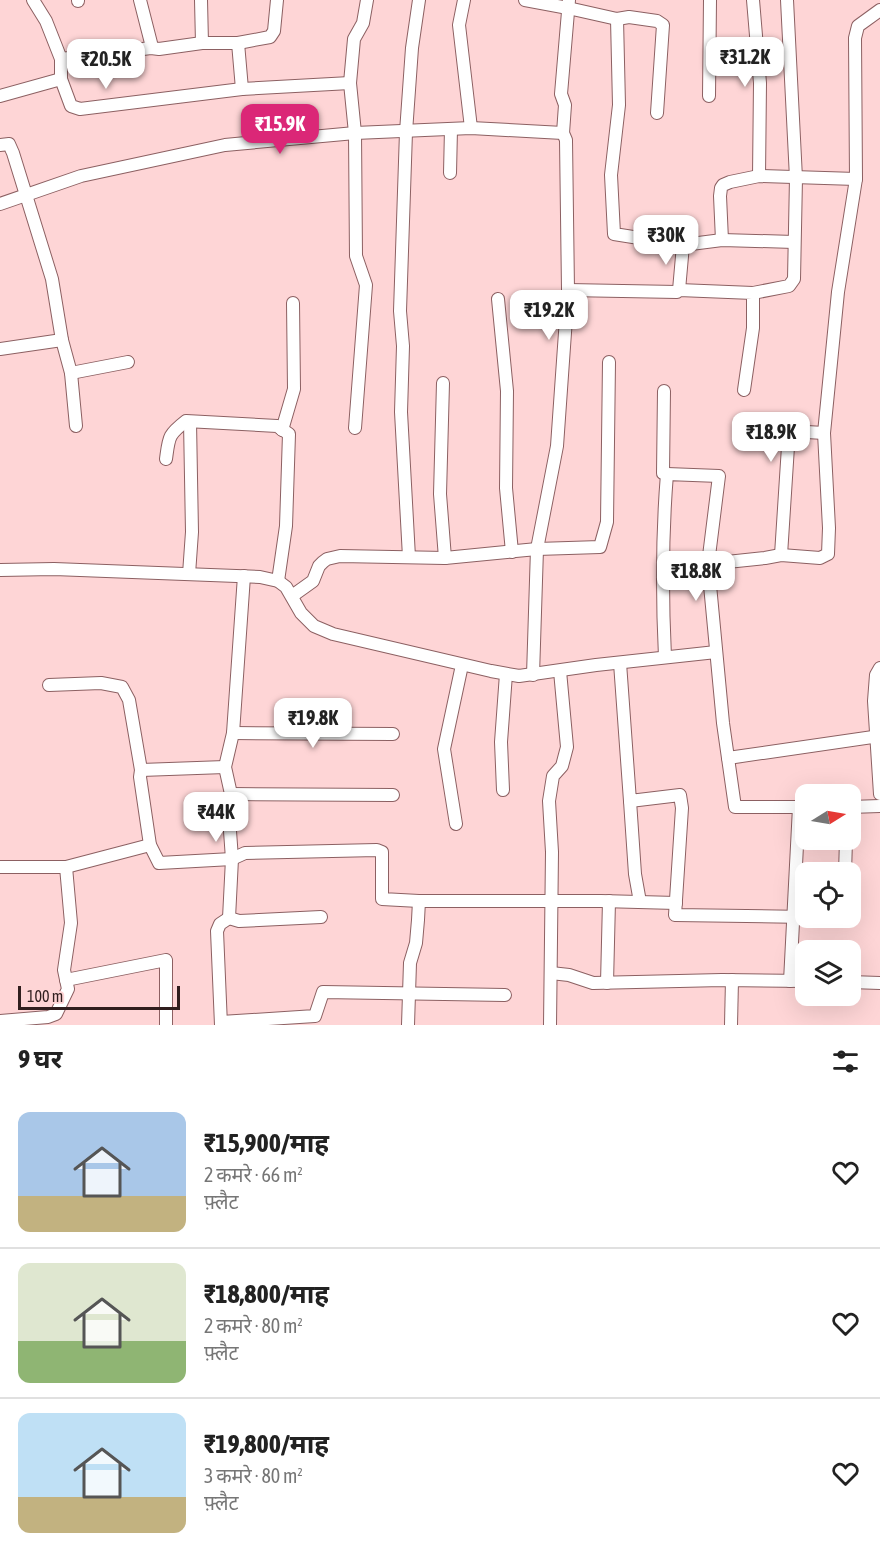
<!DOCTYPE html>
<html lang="hi">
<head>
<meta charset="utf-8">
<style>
  body { margin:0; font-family:"Asap Condensed","Noto Sans Devanagari",sans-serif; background:#f2f2f2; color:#222; height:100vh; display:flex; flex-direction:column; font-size:22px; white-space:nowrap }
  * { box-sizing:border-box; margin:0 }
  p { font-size:20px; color:#767676 }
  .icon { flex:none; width:33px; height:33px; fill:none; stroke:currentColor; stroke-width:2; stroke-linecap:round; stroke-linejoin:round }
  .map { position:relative; height:1025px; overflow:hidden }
  .panel { display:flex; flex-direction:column; background:#fff; flex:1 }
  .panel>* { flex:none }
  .needle { width:39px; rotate:79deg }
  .controls { position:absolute; left:795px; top:784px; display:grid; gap:12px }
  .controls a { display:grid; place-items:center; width:66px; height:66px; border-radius:12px; background:#fff; box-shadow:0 6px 24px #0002; font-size:30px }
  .scale { position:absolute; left:18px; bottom:15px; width:162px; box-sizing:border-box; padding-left:6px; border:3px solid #301e1e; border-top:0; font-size:16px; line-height:21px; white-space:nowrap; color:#301e1e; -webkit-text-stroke:4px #fed5d6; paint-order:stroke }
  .price { position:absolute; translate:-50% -51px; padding:0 14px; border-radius:12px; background:#fff; color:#222; font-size:20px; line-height:39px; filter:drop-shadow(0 2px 3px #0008) }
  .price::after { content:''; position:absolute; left:50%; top:36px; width:18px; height:14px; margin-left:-9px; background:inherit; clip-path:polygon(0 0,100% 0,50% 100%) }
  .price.active { background:#db2777; color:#fff }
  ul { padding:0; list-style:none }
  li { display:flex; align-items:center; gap:18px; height:150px; padding:0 18px }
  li+li { border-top:2px solid #e0e0e0 }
  li span { display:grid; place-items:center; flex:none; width:168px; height:120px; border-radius:12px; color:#555 }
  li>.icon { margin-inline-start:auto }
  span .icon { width:72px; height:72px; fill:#fffc; stroke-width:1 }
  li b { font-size:26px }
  h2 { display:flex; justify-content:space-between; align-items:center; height:72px; padding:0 18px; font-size:26px }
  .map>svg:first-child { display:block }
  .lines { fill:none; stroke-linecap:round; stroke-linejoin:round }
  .minor-casing { stroke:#8c6062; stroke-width:14 }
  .minor { stroke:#fff; stroke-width:12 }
</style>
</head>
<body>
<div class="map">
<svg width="880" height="1025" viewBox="0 0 880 1025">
  <rect width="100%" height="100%" fill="#fed5d6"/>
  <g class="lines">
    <g class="minor-casing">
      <g id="minor">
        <polyline points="33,0 46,21 61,59 61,79 71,106 80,109 242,89 350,83"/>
        <polyline points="78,0 78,1"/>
        <polyline points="140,0 151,43 151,48"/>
        <polyline points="201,0 202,43"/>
        <polyline points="464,0 459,25 471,128"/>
        <polyline points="525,0 568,8 617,19 629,17 657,21 663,25 657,113"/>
        <polyline points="753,0 760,83 759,176"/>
        <polyline points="617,19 619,105 611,175 614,234 683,245 722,240 794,242"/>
        <polyline points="238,43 242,89"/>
        <polyline points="61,59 151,48 159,49 202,43 238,43 270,37 274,31 277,0"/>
        <polyline points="0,96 61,79"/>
        <polyline points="709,96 710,0"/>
        <polyline points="0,145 9,144 13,153 52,279 62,340 71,373 76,426"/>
        <polyline points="450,173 451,129"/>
        <polyline points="0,204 81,176 225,145 355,133 471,128 563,133"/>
        <polyline points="722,240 720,196 721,188 723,185 730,182 759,176 856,179"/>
        <polyline points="568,290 677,292 679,290 753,293 753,328 744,390"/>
        <polyline points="679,290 683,245"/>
        <polyline points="753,293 789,286 794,279 796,178 787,0"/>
        <polyline points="498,299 507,391 506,488 512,552"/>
        <polyline points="0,349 62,340"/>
        <polyline points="71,373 128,362"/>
        <polyline points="443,383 440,494 445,558"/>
        <polyline points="664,391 663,473 667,474"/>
        <polyline points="355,428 366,285 356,256 355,133 350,83 354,39 363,23 367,0"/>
        <polyline points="282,430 294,389 293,303"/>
        <path d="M166 459C169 437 168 435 186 421L277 426 289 434 286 526 278 581"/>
        <polyline points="781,555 789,431 824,433"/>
        <polyline points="409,557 401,412 403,346 400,311 406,132 412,48 419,0"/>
        <polyline points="708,564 765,558 781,555 820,558 828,554 829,528 824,433 838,292 856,179 855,38 858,26 880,10"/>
        <polyline points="0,570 54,569 260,577 278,581 286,587 301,613 314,626 333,634 491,671 519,676 596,665 716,652"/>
        <polyline points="189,574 192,532 190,422"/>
        <polyline points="292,596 313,581 319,566 323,562 327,559 340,556 445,558 537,549 600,547 607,522 609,362"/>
        <path d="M665 657C662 596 662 535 667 474L719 476 708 564 723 723 735 807H806"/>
        <polyline points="620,663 630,801 680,795 682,808 675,915 806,917"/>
        <polyline points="880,668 876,675 874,701 880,794"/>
        <polyline points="533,675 537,549 557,446 568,290 566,140 563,133 565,105 561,94 569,0"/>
        <polyline points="49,685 101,683 122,687 129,700 141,770 140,777 150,845 159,863 232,859 245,853 377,850 382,852 382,899 419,901"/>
        <polyline points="233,733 393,734"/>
        <polyline points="728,758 880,736"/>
        <polyline points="141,770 225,767"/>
        <polyline points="503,790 501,742 506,674"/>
        <polyline points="231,794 393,795"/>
        <polyline points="630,801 635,874 640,902"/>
        <polyline points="850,807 880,806"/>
        <polyline points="456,824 444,749 462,665"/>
        <polyline points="0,867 66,867 150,845"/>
        <polyline points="845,873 846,840"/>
        <polyline points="229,918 232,859 228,803 231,794 225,767 233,733 244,576"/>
        <polyline points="229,918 239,921 321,917"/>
        <polyline points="551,973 569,975 593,983 722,980 806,981"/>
        <polyline points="66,980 166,960 166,1025"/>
        <polyline points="790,981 799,807"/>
        <polyline points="850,982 880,983"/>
        <polyline points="607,983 609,901"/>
        <polyline points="0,1021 48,1017 56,1014 68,989 64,970 71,923 66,867"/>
        <polyline points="221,1022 315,1016 323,992 505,995"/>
        <polyline points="221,1025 217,931 220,924 229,918"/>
        <polyline points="408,1025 410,963 416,943 418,920 419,901 601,901 676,903"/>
        <polyline points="550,1025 552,852 549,801 553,776 562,766 567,747 560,671"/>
        <polyline points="731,1025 732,980"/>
      </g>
    </g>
    <use href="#minor" class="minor"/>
  </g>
</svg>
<div class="controls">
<a><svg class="needle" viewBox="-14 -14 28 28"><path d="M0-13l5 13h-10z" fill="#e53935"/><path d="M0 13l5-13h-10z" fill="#767676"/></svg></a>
<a><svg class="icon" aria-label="locate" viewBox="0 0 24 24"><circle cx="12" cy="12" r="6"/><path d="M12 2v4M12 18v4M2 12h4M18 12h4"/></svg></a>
<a><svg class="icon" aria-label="layers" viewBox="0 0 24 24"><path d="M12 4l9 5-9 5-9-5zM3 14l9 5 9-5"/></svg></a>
</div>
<div class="scale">100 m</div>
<b class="price" style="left:745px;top:88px">₹31.2K</b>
<b class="price" style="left:106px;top:90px">₹20.5K</b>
<b class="price active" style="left:280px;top:155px">₹15.9K</b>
<b class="price" style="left:666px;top:266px">₹30K</b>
<b class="price" style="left:549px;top:341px">₹19.2K</b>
<b class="price" style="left:771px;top:463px">₹18.9K</b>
<b class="price" style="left:696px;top:602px">₹18.8K</b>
<b class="price" style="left:313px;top:749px">₹19.8K</b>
<b class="price" style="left:216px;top:843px">₹44K</b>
</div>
<section class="panel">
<h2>9 घर<svg class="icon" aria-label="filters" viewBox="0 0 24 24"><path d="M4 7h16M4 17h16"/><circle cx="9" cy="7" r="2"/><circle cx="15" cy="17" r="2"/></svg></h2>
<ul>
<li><span style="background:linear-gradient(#a9c7e8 70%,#c2b280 0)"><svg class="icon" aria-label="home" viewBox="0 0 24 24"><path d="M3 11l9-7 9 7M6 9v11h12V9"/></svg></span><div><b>₹15,900/माह</b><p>2 कमरे · 66 m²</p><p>फ़्लैट</p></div><svg class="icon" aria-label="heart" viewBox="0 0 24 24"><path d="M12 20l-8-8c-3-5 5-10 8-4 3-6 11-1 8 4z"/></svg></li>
<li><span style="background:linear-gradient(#dfe7d0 65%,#8fb573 0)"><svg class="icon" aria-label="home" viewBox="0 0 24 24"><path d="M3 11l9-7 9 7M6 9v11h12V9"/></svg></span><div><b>₹18,800/माह</b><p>2 कमरे · 80 m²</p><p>फ़्लैट</p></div><svg class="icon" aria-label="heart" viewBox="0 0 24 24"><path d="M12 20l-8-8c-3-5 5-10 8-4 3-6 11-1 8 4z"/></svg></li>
<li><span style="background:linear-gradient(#bfe0f5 70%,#c2b280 0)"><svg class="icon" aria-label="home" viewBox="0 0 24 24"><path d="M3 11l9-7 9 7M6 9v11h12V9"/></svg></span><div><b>₹19,800/माह</b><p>3 कमरे · 80 m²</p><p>फ़्लैट</p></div><svg class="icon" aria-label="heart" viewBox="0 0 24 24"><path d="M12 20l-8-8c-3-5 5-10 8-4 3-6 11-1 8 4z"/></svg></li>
</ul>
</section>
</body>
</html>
